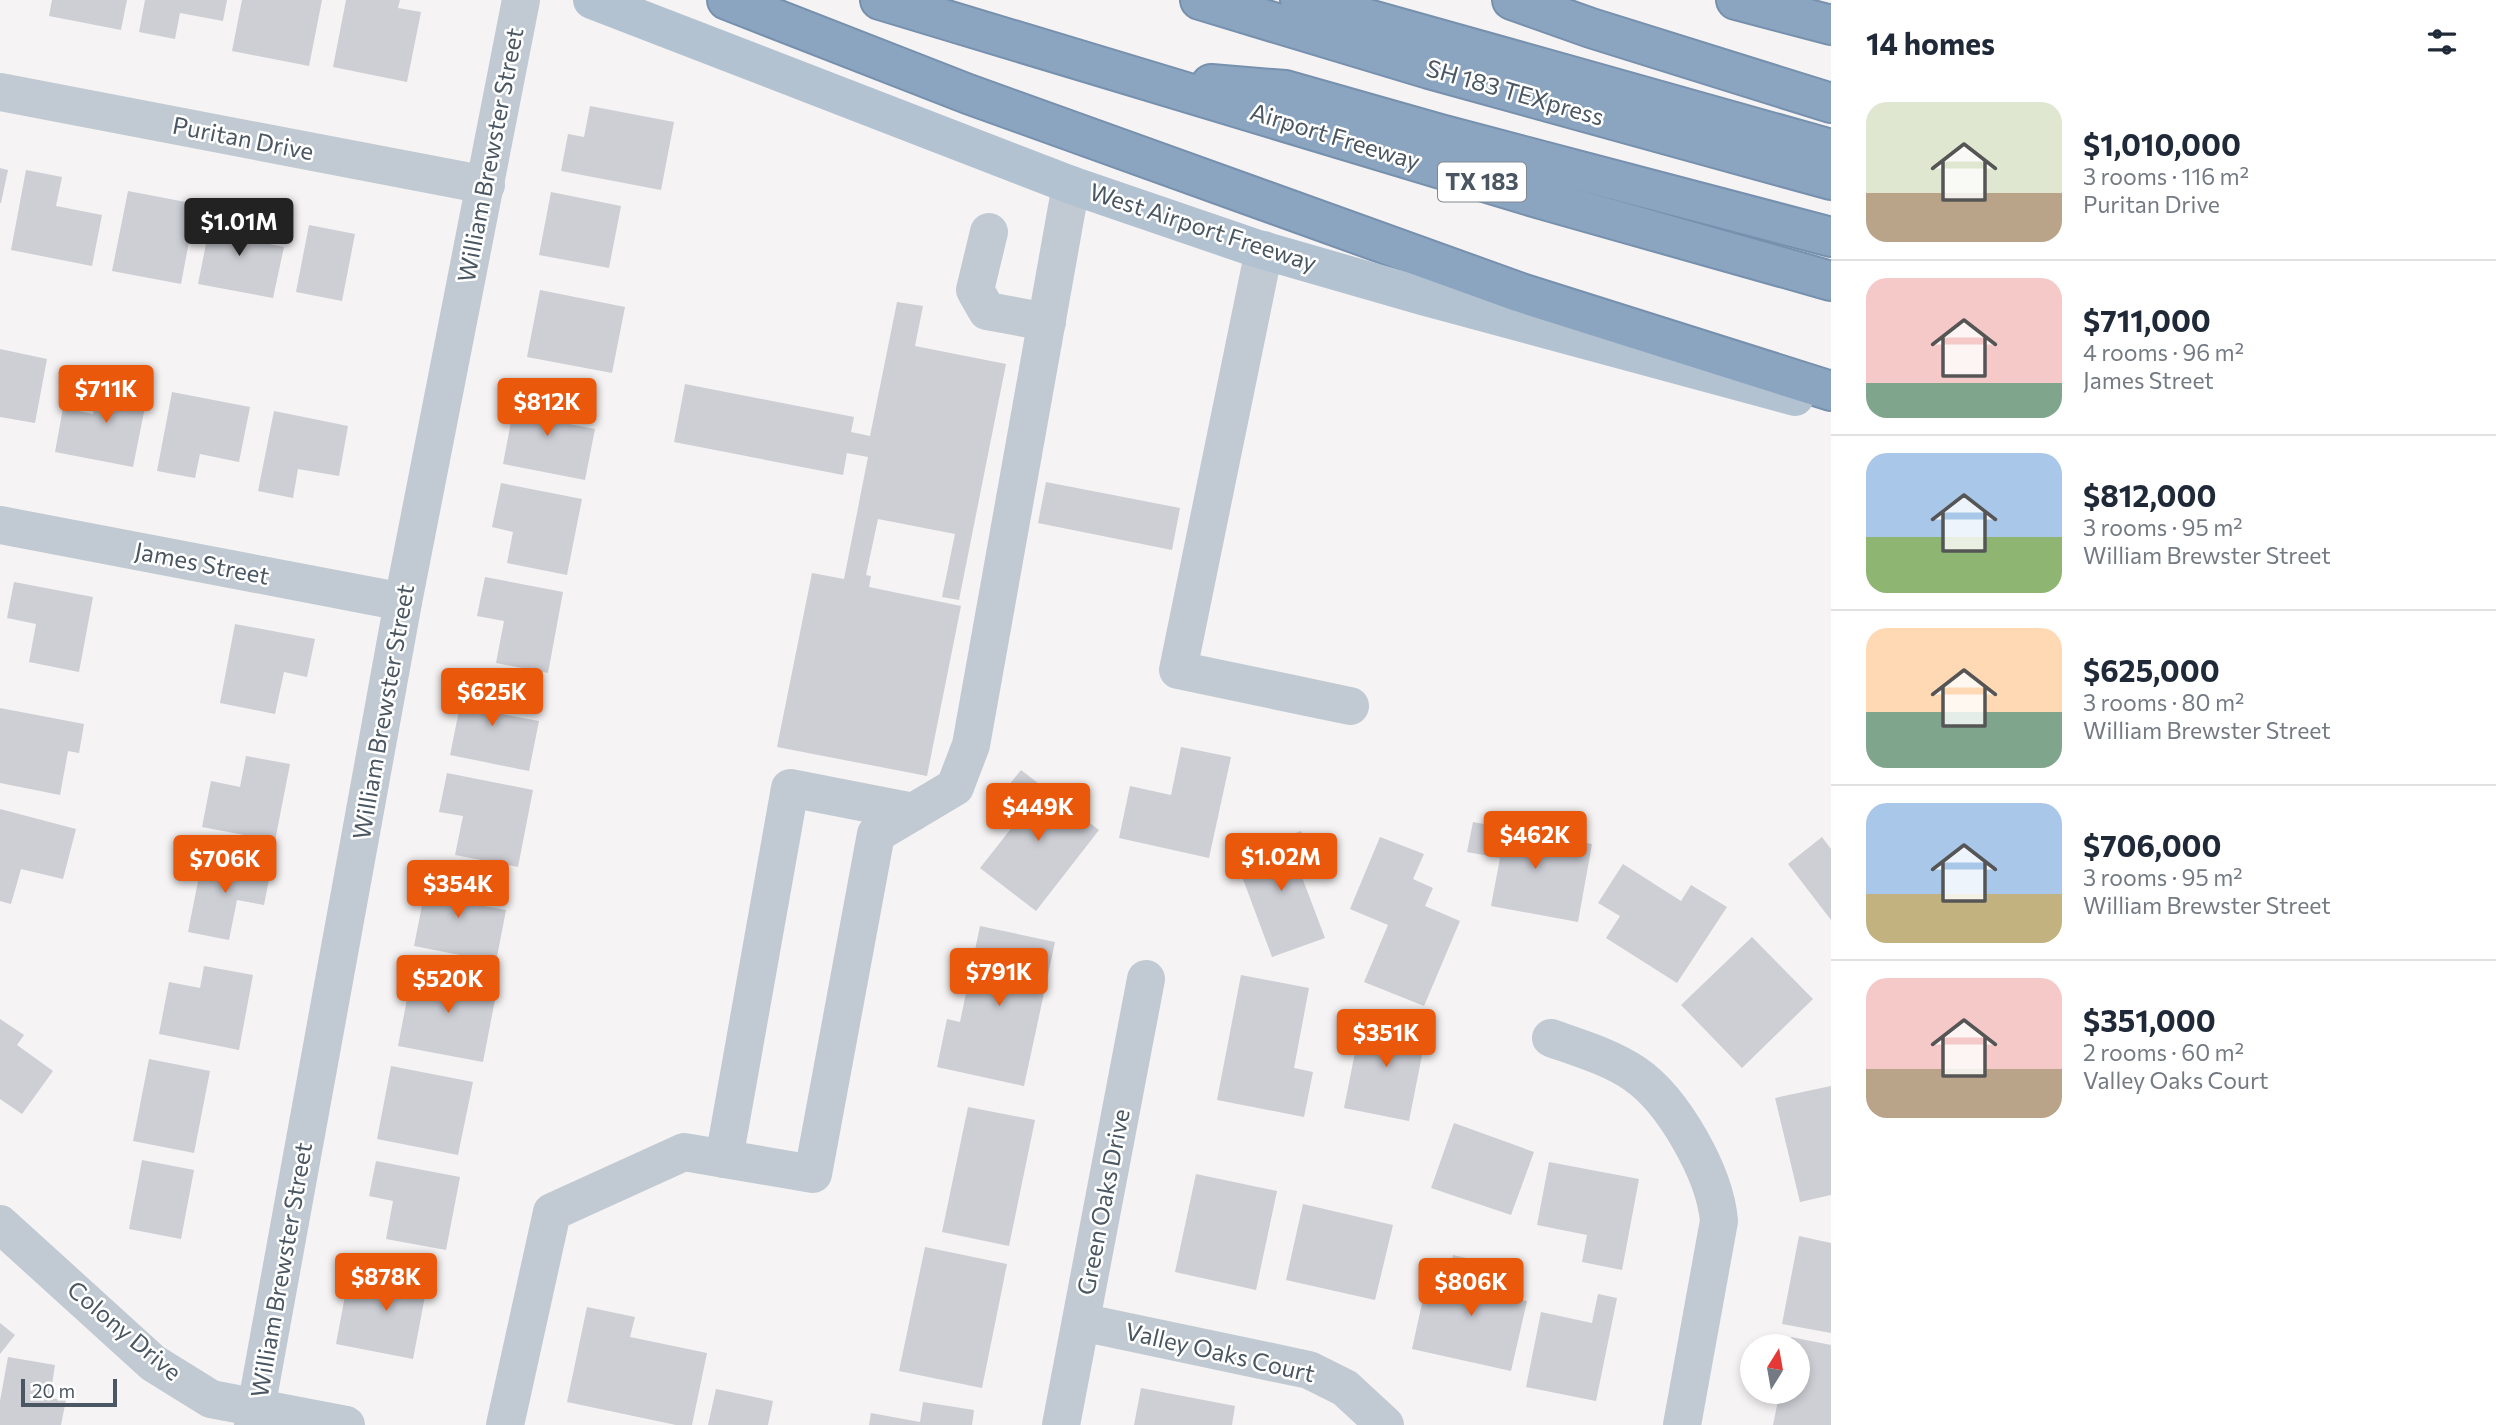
<!DOCTYPE html>
<html lang="en">
<head>
<meta charset="utf-8">
<style>
  body { margin:0; font-family:Commissioner,sans-serif; background:#f2f2f3; color:#1f2937; height:100vh; display:flex; flex-direction:column; font-size:26px; white-space:nowrap }
  * { box-sizing:border-box; margin:0 }
  p { font-size:23px; color:#747a83 }
  .icon { flex:none; width:38px; height:38px; fill:none; stroke:currentColor; stroke-width:2; stroke-linecap:round; stroke-linejoin:round }
  .map { position:relative; flex:1; overflow:hidden }
  .drawer { display:flex; flex-direction:column; background:#fff; width:665px }
  .drawer>* { flex:none }
  .needle { width:46px; rotate:11deg }
  .controls { position:absolute; left:1740px; top:1334px; display:grid; gap:14px }
  .controls a { display:grid; place-items:center; width:70px; height:70px; border-radius:50%; background:#fff; box-shadow:0 4px 10px #0003; font-size:35px }
  .scale { position:absolute; left:21px; bottom:18px; width:96px; box-sizing:border-box; padding-left:7px; border:4px solid #4a5661; border-top:0; font-size:19px; line-height:24px; white-space:nowrap; color:#4a5661; -webkit-text-stroke:5px #fff; paint-order:stroke }
  .price { position:absolute; translate:-50% -60px; padding:0 16px; border-radius:7px; background:#ea580c; color:#fff; font-size:23px; line-height:46px; filter:drop-shadow(0 2px 4px #0008) }
  .price::after { content:''; position:absolute; left:50%; top:42px; width:21px; height:16px; margin-left:-10px; background:inherit; clip-path:polygon(0 0,100% 0,50% 100%) }
  .price.current { background:#222; color:#fff }
  ul { padding:0; list-style:none }
  li { display:flex; align-items:center; gap:21px; height:175px; padding:0 35px }
  li+li { border-top:2px solid #e0e1e3 }
  li span { display:grid; place-items:center; flex:none; width:196px; height:140px; border-radius:21px; color:#555 }
  li>.icon { margin-inline-start:auto }
  span .icon { width:84px; height:84px; fill:#fffc; stroke-width:1 }
  li b { font-size:30px }
  h2 { display:flex; justify-content:space-between; align-items:center; height:84px; padding:0 35px; font-size:30px }
  main { display:flex; flex:1; min-height:0 }
  .map>svg:first-child { display:block }
  .building { fill:#cdcfd5 }
  .lines { fill:none; stroke-linecap:round; stroke-linejoin:round }
  .highway-casing { stroke:#7690ad; stroke-width:42 }
  .minor { stroke:#c1cad2; stroke-width:38 }
  .major { stroke:#b3c2d1; stroke-width:38 }
  .highway { stroke:#8ba5c1; stroke-width:38 }
  .labels { text-anchor:middle; stroke-width:5; stroke-linejoin:round; paint-order:stroke }
  .shield { fill:#fff; stroke:#808990; stroke-width:2 }
  .shield-label { font-size:23px; font-weight:bold; fill:#4a5661 }
  .street-label { font-size:24px; fill:#4a5661; stroke:#fff }
</style>
</head>
<body>
<main>
<div class="map">
<svg width="1831" height="1425" viewBox="0 0 1831 1425">
  <rect width="100%" height="100%" fill="#f5f3f3"/>
  <g class="building">
    <polygon points="52,0 127,0 121,30 49,16"/>
    <polygon points="145,0 227,0 223,21 180,13 175,39 139,32"/>
    <polygon points="242,0 322,0 309,66 232,51"/>
    <polygon points="346,0 400,0 398,8 421,12 407,82 333,67"/>
    <polygon points="590,106 674,122 661,190 561,171 568,134 584,137"/>
    <polygon points="0,168 8,170 1,203 0,203"/>
    <polygon points="26,170 62,177 56,206 102,215 92,266 11,250"/>
    <polygon points="128,191 196,204 181,284 112,271"/>
    <polygon points="551,192 621,206 609,268 539,255"/>
    <polygon points="213,209 248,216 244,239 284,247 273,298 198,284"/>
    <polygon points="309,225 355,234 342,301 296,292"/>
    <polygon points="540,290 625,307 612,373 527,357"/>
    <polygon points="897,302 923,306 915,346 1006,364 959,600 942,597 955,534 878,519 866,575 871,576 869,587 961,606 927,776 777,747 812,573 844,579 868,457 847,453 843,475 674,442 685,384 854,417 851,432 870,436"/>
    <polygon points="0,349 47,359 35,423 0,417"/>
    <polygon points="100,378 149,387 133,467 55,452 63,408 93,414"/>
    <polygon points="517,390 564,399 559,422 595,429 585,480 503,464"/>
    <polygon points="172,392 250,407 239,462 200,454 195,478 157,471"/>
    <polygon points="274,411 348,426 339,476 298,469 293,498 258,491"/>
    <polygon points="1046,482 1180,508 1172,550 1038,523"/>
    <polygon points="501,483 582,499 567,575 507,563 513,532 492,527"/>
    <polygon points="485,577 563,592 548,673 496,663 504,621 477,616"/>
    <polygon points="14,582 93,597 79,672 29,662 36,624 7,618"/>
    <polygon points="235,624 315,639 307,677 284,672 275,714 220,703"/>
    <polygon points="466,676 508,685 502,714 539,721 529,771 450,755"/>
    <polygon points="0,708 84,724 79,753 68,751 60,795 0,783"/>
    <polygon points="1181,747 1231,757 1209,858 1119,838 1130,786 1171,795"/>
    <polygon points="246,756 290,764 275,841 202,827 211,781 240,787"/>
    <polygon points="1021,770 1099,830 1036,911 980,868 1024,812 1001,795"/>
    <polygon points="447,773 533,790 518,867 455,855 463,816 439,812"/>
    <polygon points="0,809 76,829 63,879 21,869 11,904 0,901"/>
    <polygon points="1473,822 1592,844 1578,922 1491,906 1500,858 1467,852"/>
    <polygon points="1301,831 1314,867 1300,872 1325,938 1272,957 1234,855"/>
    <polygon points="1380,837 1424,854 1413,879 1433,888 1425,906 1460,921 1424,1006 1364,982 1388,925 1350,909"/>
    <polygon points="1822,837 1831,849 1831,920 1788,864"/>
    <polygon points="203,856 271,869 264,905 237,900 229,940 188,932"/>
    <polygon points="1623,864 1681,901 1691,885 1727,907 1677,983 1606,938 1620,916 1598,903"/>
    <polygon points="429,870 472,878 467,903 506,910 496,962 414,946"/>
    <polygon points="980,926 1055,942 1024,1086 937,1067 947,1019 960,1022"/>
    <polygon points="1752,937 1813,999 1742,1068 1681,1005"/>
    <polygon points="204,966 253,975 239,1050 159,1034 169,982 200,988"/>
    <polygon points="413,968 498,984 483,1062 398,1046"/>
    <polygon points="1241,975 1309,988 1294,1068 1313,1072 1304,1117 1217,1100"/>
    <polygon points="1362,1017 1427,1030 1409,1121 1344,1108"/>
    <polygon points="0,1019 24,1035 17,1045 53,1071 22,1114 0,1099"/>
    <polygon points="149,1059 210,1071 194,1153 133,1141"/>
    <polygon points="391,1066 473,1082 458,1155 377,1139"/>
    <polygon points="1831,1086 1831,1195 1800,1202 1775,1098"/>
    <polygon points="968,1107 1035,1120 1009,1246 942,1232"/>
    <polygon points="1454,1123 1534,1152 1511,1215 1431,1188"/>
    <polygon points="142,1160 194,1170 181,1239 129,1229"/>
    <polygon points="376,1161 460,1177 446,1250 386,1239 393,1201 369,1196"/>
    <polygon points="1549,1162 1639,1179 1622,1270 1582,1262 1587,1235 1537,1225"/>
    <polygon points="1196,1174 1277,1191 1256,1290 1175,1272"/>
    <polygon points="1303,1204 1393,1225 1375,1300 1286,1280"/>
    <polygon points="1799,1236 1831,1243 1831,1333 1782,1324"/>
    <polygon points="925,1247 1007,1264 982,1388 899,1371"/>
    <polygon points="1453,1255 1497,1265 1491,1293 1527,1301 1511,1371 1412,1349 1424,1294 1443,1298"/>
    <polygon points="386,1261 430,1270 413,1359 336,1344 347,1285 379,1292"/>
    <polygon points="1598,1294 1617,1298 1596,1401 1526,1387 1541,1312 1592,1323"/>
    <polygon points="587,1307 635,1317 630,1337 707,1353 692,1425 676,1425 567,1402"/>
    <polygon points="0,1323 15,1335 0,1354"/>
    <polygon points="1791,1337 1831,1345 1831,1425 1773,1425 1780,1391 1797,1391 1797,1346 1789,1346"/>
    <polygon points="8,1357 55,1365 50,1398 66,1400 61,1425 0,1425 0,1401"/>
    <polygon points="1141,1388 1235,1406 1232,1425 1134,1425"/>
    <polygon points="716,1389 773,1401 768,1425 708,1425"/>
    <polygon points="923,1402 974,1410 972,1425 869,1425 871,1413 920,1422"/>
  </g>
  <g class="lines">
    <g class="highway-casing">
      <g id="highway">
        <polyline points="727,0 968,94 1521,293 1831,391"/>
        <polyline points="880,0 1544,200 1831,281"/>
        <polyline points="1200,0 1429,69 1831,180"/>
        <polyline points="1300,0 1831,149"/>
        <polyline points="1512,0 1591,28 1831,103"/>
        <polyline points="1736,0 1831,25"/>
        <polyline points="1211,84 1285,90 1440,134 1831,237"/>
      </g>
    </g>
    <g class="minor">
      <polyline points="0,92 486,185"/>
      <polyline points="989,232 975,290 987,311 1047,322"/>
      <polyline points="1264,250 1178,670 1350,706"/>
      <polyline points="0,525 403,602"/>
      <path d="M1551 1038C1579 1048 1610 1057 1635 1074 1674 1101 1715 1174 1719 1221L1682 1425"/>
      <polyline points="724,1159 790,788 913,812"/>
      <polyline points="0,1224 153,1363 211,1399 346,1425"/>
      <polyline points="1081,1322 1309,1370 1345,1388 1385,1425"/>
      <polyline points="253,1425 403,602 521,0"/>
      <polyline points="505,1425 552,1212 684,1152 813,1174 876,834 955,787 971,745 1071,185"/>
      <polyline points="1061,1425 1146,979"/>
    </g>
    <polyline class="major" points="592,0 1071,185 1255,248 1422,296 1795,397"/>
    <use href="#highway" class="highway"/>
  </g>
  <g class="labels">
    <rect class="shield" x="1438" y="162.5" width="88" height="39" rx="5"/>
    <g class="shield-label">
      <text x="1482" y="190">TX 183</text>
    </g>
    <g class="street-label">
      <text transform="translate(1515 93) rotate(16)" y="8">SH 183 TEXpress</text>
      <text transform="translate(1335 137) rotate(17)" y="8">Airport Freeway</text>
      <text transform="translate(243 139) rotate(11)" y="8">Puritan Drive</text>
      <text transform="translate(491 155) rotate(-79)" y="8">William Brewster Street</text>
      <text transform="translate(1203 228) rotate(18)" y="8">West Airport Freeway</text>
      <text transform="translate(202 564) rotate(11)" y="8">James Street</text>
      <text transform="translate(384 712) rotate(-80)" y="8">William Brewster Street</text>
      <text transform="translate(1104 1202) rotate(-79)" y="8">Green Oaks Drive</text>
      <text transform="translate(282 1270) rotate(-80)" y="8">William Brewster Street</text>
      <text transform="translate(124 1331) rotate(40)" y="8">Colony Drive</text>
      <text transform="translate(1220 1353) rotate(13)" y="8">Valley Oaks Court</text>
    </g>
  </g>
</svg>
<div class="controls">
<a><svg class="needle" viewBox="-14 -14 28 28"><path d="M0-13l5 13h-10z" fill="#e53935"/><path d="M0 13l5-13h-10z" fill="#747a83"/></svg></a>
</div>
<div class="scale">20 m</div>
<b class="price current" style="left:239px;top:258px">$1.01M</b>
<b class="price" style="left:106px;top:425px">$711K</b>
<b class="price" style="left:547px;top:438px">$812K</b>
<b class="price" style="left:492px;top:728px">$625K</b>
<b class="price" style="left:1038px;top:843px">$449K</b>
<b class="price" style="left:1535px;top:871px">$462K</b>
<b class="price" style="left:1281px;top:893px">$1.02M</b>
<b class="price" style="left:225px;top:895px">$706K</b>
<b class="price" style="left:458px;top:920px">$354K</b>
<b class="price" style="left:999px;top:1008px">$791K</b>
<b class="price" style="left:448px;top:1015px">$520K</b>
<b class="price" style="left:1386px;top:1069px">$351K</b>
<b class="price" style="left:386px;top:1313px">$878K</b>
<b class="price" style="left:1471px;top:1318px">$806K</b>
</div>
<section class="drawer">
<h2>14 homes<svg class="icon" aria-label="filters" viewBox="0 0 24 24"><path d="M4 7h16M4 17h16"/><circle cx="9" cy="7" r="2"/><circle cx="15" cy="17" r="2"/></svg></h2>
<ul>
<li><span style="background:linear-gradient(#dfe7d0 65%,#b9a48a 0)"><svg class="icon" aria-label="home" viewBox="0 0 24 24"><path d="M3 11l9-7 9 7M6 9v11h12V9"/></svg></span><div><b>$1,010,000</b><p>3 rooms · 116 m²</p><p>Puritan Drive</p></div></li>
<li><span style="background:linear-gradient(#f6c9c9 75%,#7fa58c 0)"><svg class="icon" aria-label="home" viewBox="0 0 24 24"><path d="M3 11l9-7 9 7M6 9v11h12V9"/></svg></span><div><b>$711,000</b><p>4 rooms · 96 m²</p><p>James Street</p></div></li>
<li><span style="background:linear-gradient(#a9c7e8 60%,#8fb573 0)"><svg class="icon" aria-label="home" viewBox="0 0 24 24"><path d="M3 11l9-7 9 7M6 9v11h12V9"/></svg></span><div><b>$812,000</b><p>3 rooms · 95 m²</p><p>William Brewster Street</p></div></li>
<li><span style="background:linear-gradient(#ffd9b3 60%,#7fa58c 0)"><svg class="icon" aria-label="home" viewBox="0 0 24 24"><path d="M3 11l9-7 9 7M6 9v11h12V9"/></svg></span><div><b>$625,000</b><p>3 rooms · 80 m²</p><p>William Brewster Street</p></div></li>
<li><span style="background:linear-gradient(#a9c7e8 65%,#c2b280 0)"><svg class="icon" aria-label="home" viewBox="0 0 24 24"><path d="M3 11l9-7 9 7M6 9v11h12V9"/></svg></span><div><b>$706,000</b><p>3 rooms · 95 m²</p><p>William Brewster Street</p></div></li>
<li><span style="background:linear-gradient(#f6c9c9 65%,#b9a48a 0)"><svg class="icon" aria-label="home" viewBox="0 0 24 24"><path d="M3 11l9-7 9 7M6 9v11h12V9"/></svg></span><div><b>$351,000</b><p>2 rooms · 60 m²</p><p>Valley Oaks Court</p></div></li>
</ul>
</section>
</main>
</body>
</html>
